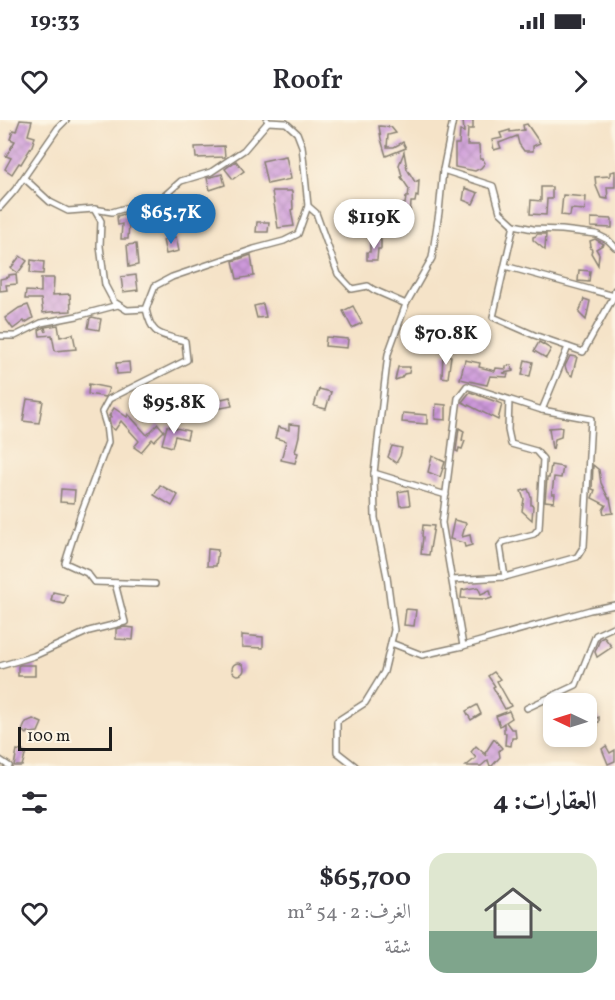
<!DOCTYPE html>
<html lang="ar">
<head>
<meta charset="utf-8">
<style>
  body { margin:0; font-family:Vollkorn,Amiri,serif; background:#f2f2f3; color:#2b2b33; direction:rtl; height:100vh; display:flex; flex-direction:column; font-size:22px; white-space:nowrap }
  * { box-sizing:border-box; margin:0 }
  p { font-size:20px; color:#7c7c81 }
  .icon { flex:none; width:33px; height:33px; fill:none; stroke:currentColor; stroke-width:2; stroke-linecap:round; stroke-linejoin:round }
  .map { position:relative; height:646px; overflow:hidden; direction:ltr }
  .side { display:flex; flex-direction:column; background:#fff; flex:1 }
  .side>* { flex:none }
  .needle { width:39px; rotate:274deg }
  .controls { position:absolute; left:543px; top:573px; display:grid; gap:12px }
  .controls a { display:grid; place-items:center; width:54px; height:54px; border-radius:12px; background:#fff; box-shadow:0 3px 9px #0003; font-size:30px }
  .scale { position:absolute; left:18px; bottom:15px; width:94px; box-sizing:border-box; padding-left:6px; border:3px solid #1c1c1c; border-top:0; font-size:16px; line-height:21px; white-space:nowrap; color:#1c1c1c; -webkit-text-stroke:4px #fcf5e5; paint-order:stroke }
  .price { position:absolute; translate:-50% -51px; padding:0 14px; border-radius:21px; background:#fff; color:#222; font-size:20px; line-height:39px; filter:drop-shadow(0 2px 3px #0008) }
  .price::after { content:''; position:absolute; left:50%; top:36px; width:18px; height:14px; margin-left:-9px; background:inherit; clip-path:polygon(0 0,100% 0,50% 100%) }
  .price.on { background:#1f6fb2; color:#fff }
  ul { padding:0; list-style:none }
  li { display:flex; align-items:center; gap:18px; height:150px; padding:0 18px }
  li span { display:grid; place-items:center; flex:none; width:168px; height:120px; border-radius:18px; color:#555 }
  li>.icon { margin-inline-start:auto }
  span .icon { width:72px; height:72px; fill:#fffc; stroke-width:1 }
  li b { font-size:26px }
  h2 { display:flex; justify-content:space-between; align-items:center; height:72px; padding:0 18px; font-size:26px }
  .status { display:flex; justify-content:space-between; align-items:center; height:42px; padding:0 30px; background:#fff; direction:ltr }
  .status svg { height:16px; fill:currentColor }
  header { display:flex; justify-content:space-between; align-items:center; height:78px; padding:0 18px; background:#fff; font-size:27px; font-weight:600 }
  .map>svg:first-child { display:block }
  .building { fill:url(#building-cross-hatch) }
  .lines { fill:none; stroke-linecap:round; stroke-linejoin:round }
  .street-casing { stroke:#888072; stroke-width:8 }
  .street { stroke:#fff; stroke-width:5 }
</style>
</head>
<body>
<div class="status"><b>19:33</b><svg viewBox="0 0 49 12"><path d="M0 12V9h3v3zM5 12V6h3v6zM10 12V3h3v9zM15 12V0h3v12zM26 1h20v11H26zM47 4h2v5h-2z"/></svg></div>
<header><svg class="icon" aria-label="forward" viewBox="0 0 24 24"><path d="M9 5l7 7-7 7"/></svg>Roofr<svg class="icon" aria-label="heart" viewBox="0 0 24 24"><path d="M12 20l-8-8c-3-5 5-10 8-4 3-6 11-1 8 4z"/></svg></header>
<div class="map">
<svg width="615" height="646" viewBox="0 0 615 646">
  <defs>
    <pattern id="building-cross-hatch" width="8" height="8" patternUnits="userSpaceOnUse" patternTransform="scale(1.5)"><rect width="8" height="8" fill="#cd99da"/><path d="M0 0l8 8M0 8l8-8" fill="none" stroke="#af83ba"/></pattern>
  </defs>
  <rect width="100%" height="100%" fill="#fcf5e5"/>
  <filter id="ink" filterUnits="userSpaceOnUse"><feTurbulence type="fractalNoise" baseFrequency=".0167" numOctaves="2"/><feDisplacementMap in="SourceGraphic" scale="12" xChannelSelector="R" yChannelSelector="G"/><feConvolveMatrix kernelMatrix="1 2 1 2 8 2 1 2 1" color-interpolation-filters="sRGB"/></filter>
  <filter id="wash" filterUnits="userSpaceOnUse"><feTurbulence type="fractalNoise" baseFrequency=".008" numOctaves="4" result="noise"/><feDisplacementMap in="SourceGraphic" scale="24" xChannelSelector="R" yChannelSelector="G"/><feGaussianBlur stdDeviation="1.35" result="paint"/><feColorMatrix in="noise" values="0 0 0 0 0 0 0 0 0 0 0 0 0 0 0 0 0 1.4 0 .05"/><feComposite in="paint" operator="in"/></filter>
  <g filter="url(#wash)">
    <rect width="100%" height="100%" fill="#f5e3c8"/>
    <g id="blocks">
      <g class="building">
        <polygon points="20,0 32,1 28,15 35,17 32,26 21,44 19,43 12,54 5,49 11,38 6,36 15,21 10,19 13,10 16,11"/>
        <polygon points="463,0 473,0 473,9 468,9 467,25 479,25 480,39 483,39 485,43 481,48 475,51 455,47 455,24 459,24 460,11 464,12"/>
        <polygon points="527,4 540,23 533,26 533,31 524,31 519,24 517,16 499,23 501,28 494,30 492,20 502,18 500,13 510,10 510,12 524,10 523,5"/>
        <polygon points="379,6 391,7 396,13 388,15 387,27 394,27 403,22 406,28 386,36 381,19"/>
        <polygon points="224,26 225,37 196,38 195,27"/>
        <polygon points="404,32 407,49 415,62 419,60 418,77 416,76 415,82 411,82 410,95 396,94 398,102 370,110 367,100 402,90 403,84 405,84 406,77 408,77 409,69 401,57 402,56 399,45"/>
        <polygon points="286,36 291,59 267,64 262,41"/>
        <polygon points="236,41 244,51 233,59 225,49"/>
        <polygon points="615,51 615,67 607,67 608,79 601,78 596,66 595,57 610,56 610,52"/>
        <polygon points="222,54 225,65 210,70 207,58"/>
        <polygon points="541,67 552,67 552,79 547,79 546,95 530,94 531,80 541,81"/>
        <polygon points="465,68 478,73 473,84 463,80"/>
        <polygon points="272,71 292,71 293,89 291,90 294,106 278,108"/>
        <polygon points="563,75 586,77 585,90 571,89 570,96 561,95"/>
        <polygon points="159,83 162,92 149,97 146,87"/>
        <polygon points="129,93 131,103 129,103 128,119 121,119 122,104 118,105 117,96"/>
        <polygon points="591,98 612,99 612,108 591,107"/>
        <polygon points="257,102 269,102 268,112 256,112"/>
        <polygon points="537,114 546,114 545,130 533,120 533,117 536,116"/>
        <polygon points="176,117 179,131 166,134 163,120"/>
        <polygon points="595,119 604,124 596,129 599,134 598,145 591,133 592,130 590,127 591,126 590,121"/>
        <polygon points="370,120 381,120 381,129 378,129 377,140 367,140 367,132 370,132"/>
        <polygon points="136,124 138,145 129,147 127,125"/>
        <polygon points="251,135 254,156 237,159 233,141"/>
        <polygon points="20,136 27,141 18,153 11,148"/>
        <polygon points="31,140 44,142 43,154 30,153"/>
        <polygon points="579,150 590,151 589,162 578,161"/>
        <polygon points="16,154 17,164 6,165 7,170 0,171 0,159 9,157 9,155"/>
        <polygon points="136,155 138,170 123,172 121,157"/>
        <polygon points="41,158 54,158 53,175 70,174 71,191 50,192 43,193 41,179 25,179 26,171 41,172"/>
        <polygon points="584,179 590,181 586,200 579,193"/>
        <polygon points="263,184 266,197 257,198 254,186"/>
        <polygon points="28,185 33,198 25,203 24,201 13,209 5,198 19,188"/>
        <polygon points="353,186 362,203 352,208 343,191"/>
        <polygon points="92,197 101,199 99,210 88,208 90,198"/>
        <polygon points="58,205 60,217 73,214 76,229 55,231 52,215 40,216 39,210 44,207 46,212 45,207"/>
        <polygon points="326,217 348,219 347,228 325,226"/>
        <polygon points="539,222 551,229 546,238 534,231"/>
        <polygon points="443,234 451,236 448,258 442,257"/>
        <polygon points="570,236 577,237 572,256 567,252 565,246"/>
        <polygon points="465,240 480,243 479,247 495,251 496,248 506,249 506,246 511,245 512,249 514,250 514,251 503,253 508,254 507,257 490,256 487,265 460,259"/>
        <polygon points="525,240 533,242 530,256 522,255"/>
        <polygon points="129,242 130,253 117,254 116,243"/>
        <polygon points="398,247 410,247 409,253 404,254 401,258 395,260"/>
        <polygon points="89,264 109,268 107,274 105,277 88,274"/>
        <polygon points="319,269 331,272 326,289 314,286"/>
        <polygon points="165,272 170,277 166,280 176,288 170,295 154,282"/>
        <polygon points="470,272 502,284 498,300 462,282"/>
        <polygon points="230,277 232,286 211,290 209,282"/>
        <polygon points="27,279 43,281 39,303 23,301"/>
        <polygon points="436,284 446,285 446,300 435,299"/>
        <polygon points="114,288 127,297 128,294 147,315 158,304 164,311 154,321 152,319 141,332 134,327 139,321 121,301 115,310 111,307 109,299 111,297 109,296"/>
        <polygon points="403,293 427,295 427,304 402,302"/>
        <polygon points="289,304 300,305 299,316 295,332 298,333 295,343 281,340 286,321 275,318 278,307 289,310"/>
        <polygon points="167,306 189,311 187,319 175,316 172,327 162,324"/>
        <polygon points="562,307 561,317 555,319 553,329 552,329 549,308"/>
        <polygon points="459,308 464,311 462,320 465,321 462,329 459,328 458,332 456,331"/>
        <polygon points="392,326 402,328 400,336 396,343 388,337"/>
        <polygon points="432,336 445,342 440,357 428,352"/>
        <polygon points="551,345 563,347 561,358 554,357 552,374 555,374 554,382 545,381 547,358 549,358"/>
        <polygon points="593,345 599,350 601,363 609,379 610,378 613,393 604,394 603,390 606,385 592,378 595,370 592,369"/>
        <polygon points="160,365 178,375 172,386 154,375"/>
        <polygon points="61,369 75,370 74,383 60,382"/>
        <polygon points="528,369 531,377 531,385 533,386 532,400 522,391 524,379 521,371"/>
        <polygon points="408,370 410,385 400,386 398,372"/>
        <polygon points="454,400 466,403 462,417 470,415 472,425 465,427 464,423 450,419"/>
        <polygon points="423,405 434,406 429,435 421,434 423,417 422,416"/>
        <polygon points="208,429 218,430 216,446 207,446"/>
        <polygon points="478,467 481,474 490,470 492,478 486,480 486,479 461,478 462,470"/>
        <polygon points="53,472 67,475 64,484 51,481"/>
        <polygon points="406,489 416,490 414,506 404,505"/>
        <polygon points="125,507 134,508 133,520 116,519 116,509"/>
        <polygon points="242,515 263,517 263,528 242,527"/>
        <polygon points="604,517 612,527 597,537 595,532 600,519"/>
        <circle cx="238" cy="549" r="6"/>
        <polygon points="20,545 35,545 35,556 18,556 18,546"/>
        <polygon points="494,552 500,559 497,561 511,586 505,589 493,567 495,566 488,556"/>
        <polygon points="477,585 481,594 471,600 466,591"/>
        <polygon points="586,590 588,590 591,600 599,597 599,602 596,603 597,606 588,609 586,607"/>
        <polygon points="509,591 512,598 506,602 511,609 515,609 516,618 512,618 511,626 505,625 506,613 504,613 504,603 500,606 496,596"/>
        <polygon points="33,599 42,603 38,612 31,613 28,612 27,614 22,611 26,602"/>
        <polygon points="494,619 502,628 499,631 500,637 492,646 490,646 488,640 481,646 466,646 476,638 471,632 476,626 487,636 485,633"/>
        <polygon points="606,626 610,633 615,630 615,641 608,644 602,629"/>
        <polygon points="17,630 26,632 22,646 14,646"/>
      </g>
    </g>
  </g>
  <g filter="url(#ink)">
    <use href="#blocks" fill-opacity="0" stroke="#888072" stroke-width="1.5"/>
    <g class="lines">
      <g class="street-casing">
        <g id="street">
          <polyline points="267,0 268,2 286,3 297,13 302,26 308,86 316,93 338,154 352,169 368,166 374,170 406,184"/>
          <polyline points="443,50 493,66 500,92 514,105 533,109 562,110 596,114 608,120 615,127"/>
          <polyline points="24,58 50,82 68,91 94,89 101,101 100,126 105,165 114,182 127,190 146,189 155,166 172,157 254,129 284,121 298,114 308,86"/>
          <polyline points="0,87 15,70 58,8 66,0"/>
          <polyline points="94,89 112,92 163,77 181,61 211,52 244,30 268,2"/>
          <polyline points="514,105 493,197 534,215 583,232 614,176 615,170"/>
          <polyline points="505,146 614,176"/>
          <path d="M146 189C152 217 160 214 185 221L187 240 109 279 102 292 106 305 108 322 80 396 65 443 87 453 94 462 155 464"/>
          <polyline points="0,216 15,216 41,203 77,196 118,185"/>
          <polyline points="374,353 446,375"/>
          <polyline points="505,457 500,426 503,422 534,414 539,408 543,339 536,331 511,324 508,310 509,280"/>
          <polyline points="452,460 505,457 577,437 584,426 591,299 542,290"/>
          <polyline points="391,523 422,535 463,526 442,403 458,278 467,266 542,290 568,227"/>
          <polyline points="463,526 590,490 615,485"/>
          <polyline points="0,546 34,536 89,511 125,502 115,463"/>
          <polyline points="527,588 576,565 596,515 615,506"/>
          <polyline points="0,640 9,646"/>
          <polyline points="355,646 337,632 337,601 365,583 384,552 394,510 387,457 375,398 374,353 388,234 406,184 432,138 439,92 443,50 453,0"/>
        </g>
      </g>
      <use href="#street" class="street"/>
    </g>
  </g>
</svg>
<div class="controls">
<a><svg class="needle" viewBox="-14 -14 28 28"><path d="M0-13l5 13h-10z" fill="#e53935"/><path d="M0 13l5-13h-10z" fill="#7c7c81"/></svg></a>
</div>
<div class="scale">100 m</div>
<b class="price on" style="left:171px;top:125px">$65.7K</b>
<b class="price" style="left:374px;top:130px">$119K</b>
<b class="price" style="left:446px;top:246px">$70.8K</b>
<b class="price" style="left:174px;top:315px">$95.8K</b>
</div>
<section class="side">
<h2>العقارات: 4<svg class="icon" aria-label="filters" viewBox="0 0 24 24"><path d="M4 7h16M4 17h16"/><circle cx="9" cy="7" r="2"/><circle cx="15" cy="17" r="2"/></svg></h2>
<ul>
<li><span style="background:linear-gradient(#dfe7d0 65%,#7fa58c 0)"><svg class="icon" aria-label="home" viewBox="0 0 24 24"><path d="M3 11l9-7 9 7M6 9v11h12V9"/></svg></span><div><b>$65,700</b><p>الغرف: 2 · 54 m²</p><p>شقة</p></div><svg class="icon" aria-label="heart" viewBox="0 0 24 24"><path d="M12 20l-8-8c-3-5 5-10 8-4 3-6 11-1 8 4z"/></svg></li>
</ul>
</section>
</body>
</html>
